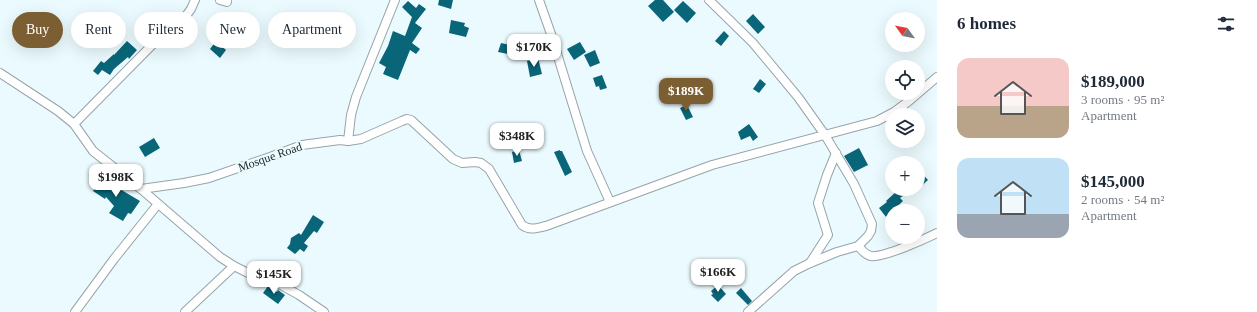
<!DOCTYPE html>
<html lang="en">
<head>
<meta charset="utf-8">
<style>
  body { margin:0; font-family:"Times New Roman",serif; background:#f6f6f7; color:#1f2937; height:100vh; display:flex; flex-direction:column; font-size:15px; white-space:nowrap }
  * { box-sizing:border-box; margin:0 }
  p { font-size:13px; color:#747a83 }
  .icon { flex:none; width:22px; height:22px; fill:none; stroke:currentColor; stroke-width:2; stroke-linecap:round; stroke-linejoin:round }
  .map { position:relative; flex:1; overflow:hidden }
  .details { display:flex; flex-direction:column; background:#fff; width:320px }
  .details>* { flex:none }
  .banner { position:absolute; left:12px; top:12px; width:380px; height:36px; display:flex; gap:8px }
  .needle { width:26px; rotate:303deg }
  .controls { position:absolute; left:885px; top:12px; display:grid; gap:8px }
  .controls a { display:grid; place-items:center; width:40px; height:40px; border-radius:50%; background:#fff; box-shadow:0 4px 16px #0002; font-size:20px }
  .price { position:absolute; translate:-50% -34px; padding:0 9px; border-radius:8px; background:#fff; color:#222; font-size:13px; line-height:26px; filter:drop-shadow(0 1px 2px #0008) }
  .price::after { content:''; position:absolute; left:50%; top:24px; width:12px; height:9px; margin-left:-6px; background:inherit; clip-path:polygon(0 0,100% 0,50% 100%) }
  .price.on { background:#7b5e32; color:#fff }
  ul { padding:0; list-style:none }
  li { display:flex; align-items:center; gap:12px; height:100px; padding:0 20px }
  li span { display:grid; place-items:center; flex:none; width:112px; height:80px; border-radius:12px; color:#555 }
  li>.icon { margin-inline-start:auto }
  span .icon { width:48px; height:48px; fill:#fffc; stroke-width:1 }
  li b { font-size:17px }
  h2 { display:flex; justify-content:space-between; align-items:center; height:48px; padding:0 20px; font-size:17px }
  .tag { padding:0 14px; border-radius:18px; background:#fff; box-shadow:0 4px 16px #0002; font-size:14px; line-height:36px }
  .tag.on { background:#7b5e32; color:#fff }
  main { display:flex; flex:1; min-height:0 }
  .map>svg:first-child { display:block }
  .building { fill:#096578 }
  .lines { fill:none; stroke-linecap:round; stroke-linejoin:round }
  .minor-casing { stroke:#96a4a8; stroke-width:10 }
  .minor { stroke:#fff; stroke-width:8 }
  .labels { text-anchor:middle; stroke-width:4; stroke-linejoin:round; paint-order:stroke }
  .street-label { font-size:12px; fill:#1d2324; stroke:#ebfafe }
</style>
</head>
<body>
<main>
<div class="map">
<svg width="937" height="312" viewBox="0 0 937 312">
  <rect width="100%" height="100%" fill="#ebfafe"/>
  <g class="building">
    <polygon points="439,0 453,0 451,9 438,5"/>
    <polygon points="655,0 663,0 674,12 663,22 648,6"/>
    <polygon points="408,1 416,8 419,4 426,9 415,23 422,28 412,43 420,49 416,54 410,50 398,80 383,74 386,67 379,63 388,46 393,31 405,36 412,17 402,7"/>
    <polygon points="683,1 696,13 687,23 674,10"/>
    <polygon points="753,14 765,27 758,34 746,21"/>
    <polygon points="451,20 465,23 464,26 469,28 466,37 449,33"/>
    <polygon points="724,31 729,36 721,46 715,41"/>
    <polygon points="127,41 137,50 129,59 128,57 114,69 110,75 102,70 98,75 93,71 101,61 104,63 114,54 114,55"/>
    <polygon points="216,41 226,50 220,58 210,49"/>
    <polygon points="580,42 586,52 574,60 567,49"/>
    <polygon points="501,43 510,45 508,54 498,52"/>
    <polygon points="595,50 600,63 590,67 584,55"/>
    <polygon points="538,58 542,74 530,77 527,61"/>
    <polygon points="602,75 607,88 600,90 599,86 596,87 593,78"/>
    <polygon points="760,79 766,84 759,93 753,89"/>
    <polygon points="687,105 693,117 686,120 680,108"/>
    <polygon points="749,124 758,137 753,141 750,136 741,140 738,132"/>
    <polygon points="154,138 160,148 145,157 139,147"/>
    <polygon points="859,148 868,165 854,172 844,156"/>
    <polygon points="519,150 522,161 514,163 512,152"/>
    <polygon points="560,150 560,151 562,151 572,172 565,176 554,152"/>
    <polygon points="918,169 928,180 918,189"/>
    <polygon points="104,174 116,181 113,185 140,201 131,214 128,213 123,221 109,213 114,206 106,197 105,199 93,191"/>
    <polygon points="899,189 913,189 900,198 903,201 886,217 879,208 887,202 886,201"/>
    <polygon points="313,215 324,222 317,233 314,231 304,243 308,246 304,252 300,249 295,254 287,248 290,244 291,238 299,233 301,235"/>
    <polygon points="718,285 726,294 718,302 711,295 713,294 711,291"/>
    <polygon points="268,286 277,292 278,290 285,295 278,304 263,293"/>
    <polygon points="741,288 752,301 748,305 736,293"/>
  </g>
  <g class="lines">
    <g class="minor-casing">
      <g id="minor">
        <polyline points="220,0 227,2"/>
        <polyline points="539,0 551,34 587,151 610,202"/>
        <polyline points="709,0 753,43 798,97 825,135 854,184 872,224 871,231 868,236 858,246 837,252 810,263 794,271 748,312"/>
        <polyline points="0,73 58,111 74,124 93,151 141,189 220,257 234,266 248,273 281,285 299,295 324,312"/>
        <polyline points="74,124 158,39 180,24 191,9 195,0"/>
        <path d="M348 141 361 139 402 121 407 119 411 120 453 159 462 163 475 162 481 163 489 169 522 225C530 231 537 228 546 226L712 165 877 121 894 112 909 101 937 77"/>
        <polyline points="141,189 184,183 209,178 270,157 302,145 340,140 348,141 351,115 356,97 395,0"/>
        <path d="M858 246C862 250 865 255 871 256 883 258 925 239 937 233"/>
        <polyline points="810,263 828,235 818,203 827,175 836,153"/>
        <polyline points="75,312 114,259 158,204"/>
        <polyline points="185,312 234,266"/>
      </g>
    </g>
    <use href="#minor" class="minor"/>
  </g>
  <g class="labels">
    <g class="street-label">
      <text transform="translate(270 157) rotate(-19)" y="4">Mosque Road</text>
    </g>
  </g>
</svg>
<div class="controls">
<a><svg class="needle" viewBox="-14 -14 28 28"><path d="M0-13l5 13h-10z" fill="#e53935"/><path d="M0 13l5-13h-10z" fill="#747a83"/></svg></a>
<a><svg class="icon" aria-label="locate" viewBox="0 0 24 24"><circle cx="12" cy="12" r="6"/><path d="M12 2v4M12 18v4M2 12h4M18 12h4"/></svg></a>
<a><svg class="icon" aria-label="layers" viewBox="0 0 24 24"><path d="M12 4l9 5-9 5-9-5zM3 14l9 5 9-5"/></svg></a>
<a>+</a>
<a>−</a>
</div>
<b class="price" style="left:534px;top:68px">$170K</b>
<b class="price on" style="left:686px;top:112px">$189K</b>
<b class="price" style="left:517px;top:157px">$348K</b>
<b class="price" style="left:116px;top:198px">$198K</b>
<b class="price" style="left:718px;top:293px">$166K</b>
<b class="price" style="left:274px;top:295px">$145K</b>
<div class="banner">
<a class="tag on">Buy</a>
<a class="tag">Rent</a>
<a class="tag">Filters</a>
<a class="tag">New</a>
<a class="tag">Apartment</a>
</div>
</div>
<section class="details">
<h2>6 homes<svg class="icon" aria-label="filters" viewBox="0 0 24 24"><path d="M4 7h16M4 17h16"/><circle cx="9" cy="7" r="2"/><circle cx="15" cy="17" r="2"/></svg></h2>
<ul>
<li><span style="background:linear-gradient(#f6c9c9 60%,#b9a48a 0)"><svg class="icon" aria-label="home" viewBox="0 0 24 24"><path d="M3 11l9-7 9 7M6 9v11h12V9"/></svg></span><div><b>$189,000</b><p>3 rooms · 95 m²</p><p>Apartment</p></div></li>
<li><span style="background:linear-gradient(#bfe0f5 70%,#9aa5b1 0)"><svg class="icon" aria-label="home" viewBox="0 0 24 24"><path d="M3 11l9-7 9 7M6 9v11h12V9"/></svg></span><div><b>$145,000</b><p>2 rooms · 54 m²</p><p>Apartment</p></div></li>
</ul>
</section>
</main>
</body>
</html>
